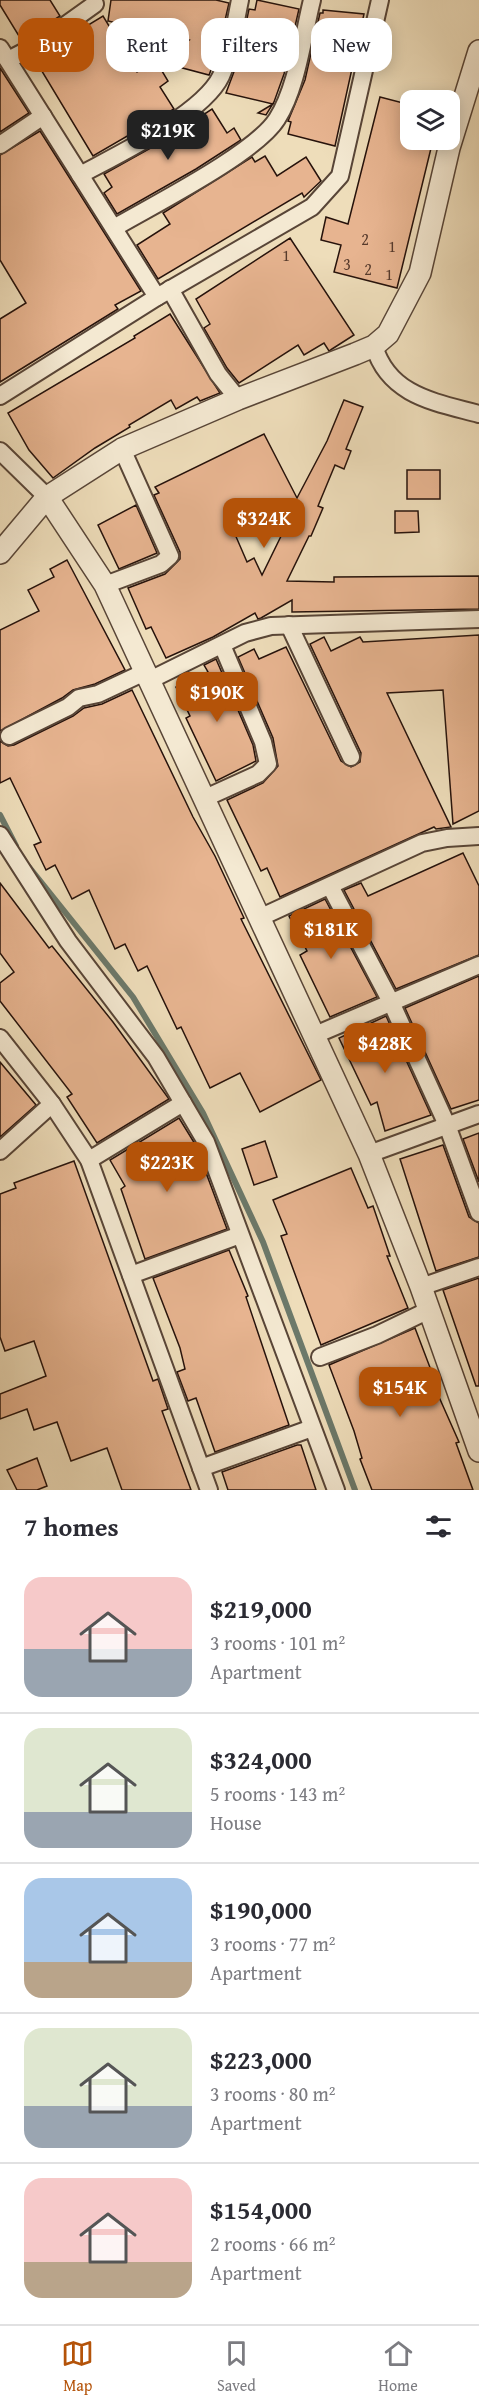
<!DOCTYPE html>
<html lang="en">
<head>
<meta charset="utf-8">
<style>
  body { margin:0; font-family:"Gentium Book Plus",serif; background:#f7f7f7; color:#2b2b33; height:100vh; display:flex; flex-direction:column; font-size:22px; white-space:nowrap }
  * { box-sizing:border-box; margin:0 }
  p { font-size:20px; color:#7c7c81 }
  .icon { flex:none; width:33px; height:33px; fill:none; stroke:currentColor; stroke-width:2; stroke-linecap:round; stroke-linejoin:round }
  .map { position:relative; height:1490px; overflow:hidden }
  .panel { display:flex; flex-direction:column; background:#fff; flex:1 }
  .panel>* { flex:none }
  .banner { position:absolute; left:18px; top:18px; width:444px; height:54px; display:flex; gap:12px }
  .tools { position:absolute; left:400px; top:90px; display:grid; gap:12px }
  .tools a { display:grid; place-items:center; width:60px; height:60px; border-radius:12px; background:#fff; box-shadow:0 3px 15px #0003; font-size:30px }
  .price { position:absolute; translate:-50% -51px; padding:0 14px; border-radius:12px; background:#b45309; color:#fff; font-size:20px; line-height:39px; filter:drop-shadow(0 2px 3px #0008) }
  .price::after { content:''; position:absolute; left:50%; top:36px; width:18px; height:14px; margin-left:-9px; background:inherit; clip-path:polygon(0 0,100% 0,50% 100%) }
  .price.active { background:#222; color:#fff }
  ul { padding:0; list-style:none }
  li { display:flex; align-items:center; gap:18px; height:150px; padding:0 24px }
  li+li { border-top:2px solid #e1e1e2 }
  li span { display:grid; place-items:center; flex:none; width:168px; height:120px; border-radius:18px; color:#555 }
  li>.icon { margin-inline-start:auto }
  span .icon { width:72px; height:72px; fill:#fffc; stroke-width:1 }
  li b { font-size:26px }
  h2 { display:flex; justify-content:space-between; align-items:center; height:72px; padding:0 24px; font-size:26px }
  .pill { padding:0 21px; border-radius:18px; background:#fff; box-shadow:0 3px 15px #0003; font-size:21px; line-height:54px }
  .pill.active { background:#b45309; color:#fff }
  .dock { display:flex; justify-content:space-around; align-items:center; height:84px; border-top:2px solid #e1e1e2; background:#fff; font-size:16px; color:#7c7c81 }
  .dock a { display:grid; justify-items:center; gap:3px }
  .dock .active { color:#b45309 }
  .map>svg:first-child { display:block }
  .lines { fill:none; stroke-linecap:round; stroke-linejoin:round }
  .stream { stroke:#6c796a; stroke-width:6 }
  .building { fill:#e7b490; stroke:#26120b; stroke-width:1.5; fill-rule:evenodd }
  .minor-casing { stroke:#584537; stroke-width:20 }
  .tertiary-casing { stroke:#584537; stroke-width:24 }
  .minor { stroke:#f4e9d2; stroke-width:16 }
  .tertiary { stroke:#f4e9d2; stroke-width:21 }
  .labels { text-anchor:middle; stroke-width:5; stroke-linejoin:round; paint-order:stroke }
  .number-label { font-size:16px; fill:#563a2c }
</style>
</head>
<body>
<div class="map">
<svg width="479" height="1490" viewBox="0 0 479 1490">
  <rect width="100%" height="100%" fill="#eeddba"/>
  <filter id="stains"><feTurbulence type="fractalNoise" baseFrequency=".00333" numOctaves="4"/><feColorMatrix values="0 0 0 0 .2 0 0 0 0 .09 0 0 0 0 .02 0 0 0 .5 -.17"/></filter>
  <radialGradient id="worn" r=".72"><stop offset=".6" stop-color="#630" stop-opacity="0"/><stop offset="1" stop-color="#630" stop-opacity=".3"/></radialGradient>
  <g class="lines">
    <g class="stream">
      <polyline points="0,815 16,846"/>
      <polyline points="29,867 133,997 203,1113 263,1242 355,1490"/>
    </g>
  </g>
  <g class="building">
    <polygon points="0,0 50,0 60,16 22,41 0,5"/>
    <polygon points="111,0 216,0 229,3 217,55 209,75 156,61 168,81 160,87 174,109 93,156 34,58 103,16 137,72 189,40 108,21"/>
    <polygon points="257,0 299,9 284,74 274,102 266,115 258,113 273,104 226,93 238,61 249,9 255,10"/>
    <polygon points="323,10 364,14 335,146 288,134 291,122 288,121 305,80 320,13 323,13"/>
    <polygon points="0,68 29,113 0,132"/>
    <polygon points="380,97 411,105 411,140 433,140 397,288 334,272 341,245 321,240 326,217 348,224"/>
    <polygon points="212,109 227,133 234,128 241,140 196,169 117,214 104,193 112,187 104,174 163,141"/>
    <polygon points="40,131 141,291 115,305 118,309 0,382 0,319 26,303 0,260 0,155"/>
    <polygon points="265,156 277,176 306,157 321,181 304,197 302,193 158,279 137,245 170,224 163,213 252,157 255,162"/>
    <polygon points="290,238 354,335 332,349 329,351 324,343 304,355 298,345 239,383 227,368 204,328 210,324 196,299"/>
    <polygon points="170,314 220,393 200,401 197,397 176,409 171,400 129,425 130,427 95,448 53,478 29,450 8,413 135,338 134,336"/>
    <path d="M344 400 363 407 346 449 351 451 344 469 335 465 318 506 323 508 311 536H309L287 581 334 582V577L479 576V609L292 612V600L261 618 258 619 255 613 213 637 166 658 151 627 146 629 128 588 165 574 180 559V552L154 495 159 493 155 487 264 434 297 498 327 441ZM265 518 286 526 262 575 254 558 247 562 234 532Z"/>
    <rect x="407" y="470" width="33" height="29"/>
    <polygon points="136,505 157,553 119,569 98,525"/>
    <polygon points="395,511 418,511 419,532 395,533"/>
    <polygon points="67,560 125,670 95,684 73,690 62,698 0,731 0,630 39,611 28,590 54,577 50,569"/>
    <polygon points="479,635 479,811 453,824 443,690 387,693 451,827 436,829 434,827 280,897 267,868 261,871 227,800 263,783 278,766 273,738 238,657 254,649 259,659 286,647 341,761 351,767 360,762 361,753 310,644 324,637 331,651 360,637 363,642"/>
    <polygon points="216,659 253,745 256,761 216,781 186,718 190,716 176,687 208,672 204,665"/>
    <polygon points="132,690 193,817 215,856 244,918 241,919 321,1080 260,1112 240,1073 210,1088 181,1027 177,1029 147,966 138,971 125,944 115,949 89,890 72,899 55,865 46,870 34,845 41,842 10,778 0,783 0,741 8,746 14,745 73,716 84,708 102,704"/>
    <polygon points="463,853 479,886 479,955 396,989 344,890 361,883 368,896"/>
    <polygon points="0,883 49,948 52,946 113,1022 169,1099 97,1143 67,1097 72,1094 0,1001 0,983 14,972 0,953"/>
    <polygon points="325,899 377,997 330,1017 300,955 307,951 289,916"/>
    <polygon points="479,976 479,1100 451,1109 405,1008"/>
    <polygon points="386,1016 431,1115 385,1131 377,1102 371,1105 339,1038"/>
    <polygon points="0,1062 36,1105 0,1137"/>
    <polygon points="179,1118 195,1144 166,1159 171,1172 202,1162 227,1229 145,1259 121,1189 125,1186 110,1160"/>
    <polygon points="479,1133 479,1182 463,1139"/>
    <polygon points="265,1141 277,1177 254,1185 242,1149"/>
    <polygon points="443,1145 469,1217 479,1223 479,1257 436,1271 400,1159"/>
    <polygon points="74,1161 153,1381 158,1379 168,1409 162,1411 191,1490 122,1490 107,1448 71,1461 57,1422 34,1430 27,1409 0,1419 0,1394 46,1376 34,1341 5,1351 0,1337 0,1194 16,1188 14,1183"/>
    <polygon points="351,1168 368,1208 373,1206 390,1256 387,1256 408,1308 321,1345 281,1236 287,1234 273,1200"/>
    <polygon points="229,1250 248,1296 246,1297 289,1425 215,1452 196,1398 188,1401 177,1372 185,1369 180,1348 153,1278"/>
    <polygon points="479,1278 479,1386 476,1386 443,1290"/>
    <polygon points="415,1328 434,1378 431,1379 459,1442 456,1443 473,1490 372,1490 360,1459 362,1458 354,1431 329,1365"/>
    <polygon points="297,1445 301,1445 316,1490 228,1490 222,1472"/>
    <polygon points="37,1458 47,1486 37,1490 17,1490 7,1470"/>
  </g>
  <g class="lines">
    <g class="minor-casing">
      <g id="minor">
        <polyline points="0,48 157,297"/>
        <polyline points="8,60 39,44 95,4"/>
        <polyline points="0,145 43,116"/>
        <path d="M80 175C117 155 203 114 221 76 231 53 235 24 240 0"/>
        <path d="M114 228C153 205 255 154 277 119 297 88 303 36 312 0"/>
        <polyline points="170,289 218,374 238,399"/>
        <path d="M374 346C389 396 435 402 479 414"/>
        <polyline points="0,396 157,297 312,207 340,176 380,0"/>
        <polyline points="0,451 47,497"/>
        <polyline points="105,585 161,564 170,556 122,449"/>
        <polyline points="289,625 351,757"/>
        <polyline points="150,680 245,633 271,626 479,619"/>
        <polyline points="9,736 68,707 79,698 98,694 147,671"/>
        <polyline points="203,799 258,774 268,764 263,742 222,645"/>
        <polyline points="0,835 68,941 156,1057 206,1142 336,1490"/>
        <polyline points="330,886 391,1002 447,1125 479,1213"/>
        <polyline points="259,918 422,843 447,838 479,836"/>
        <polyline points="315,1035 479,965"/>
        <polyline points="0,1038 52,1104 89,1160 209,1490"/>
        <polyline points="0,1151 52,1104"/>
        <polyline points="369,1154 479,1114"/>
        <polyline points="89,1160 183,1103"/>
        <polyline points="131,1275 240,1235"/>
        <polyline points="421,1287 479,1267"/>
        <polyline points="320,1357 377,1335 429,1310"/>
        <polyline points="201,1468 312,1428"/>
      </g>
    </g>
    <g class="tertiary-casing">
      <g id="tertiary">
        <polyline points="47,497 105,585 369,1154 421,1287 479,1451"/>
        <polyline points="0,553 47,497 122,449 238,399 355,354 374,346 388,334 420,273 449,148 479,51"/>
      </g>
    </g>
    <use href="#minor" class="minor"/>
    <use href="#tertiary" class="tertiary"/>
  </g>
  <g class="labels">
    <g class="number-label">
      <text x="365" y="245">2</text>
      <text x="392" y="252">1</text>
      <text x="286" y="261">1</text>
      <text x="347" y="270">3</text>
      <text x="368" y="275">2</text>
      <text x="389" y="280">1</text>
    </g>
  </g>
  <rect width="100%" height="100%" filter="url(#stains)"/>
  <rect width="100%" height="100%" fill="url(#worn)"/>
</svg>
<div class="tools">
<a><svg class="icon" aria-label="layers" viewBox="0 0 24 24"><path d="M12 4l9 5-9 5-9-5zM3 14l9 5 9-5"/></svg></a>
</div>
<b class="price active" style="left:168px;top:161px">$219K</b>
<b class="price" style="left:264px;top:549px">$324K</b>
<b class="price" style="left:217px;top:723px">$190K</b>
<b class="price" style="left:331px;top:960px">$181K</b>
<b class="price" style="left:385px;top:1074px">$428K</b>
<b class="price" style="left:167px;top:1193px">$223K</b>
<b class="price" style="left:400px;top:1418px">$154K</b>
<div class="banner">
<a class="pill active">Buy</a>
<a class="pill">Rent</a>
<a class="pill">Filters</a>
<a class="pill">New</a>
</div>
</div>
<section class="panel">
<h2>7 homes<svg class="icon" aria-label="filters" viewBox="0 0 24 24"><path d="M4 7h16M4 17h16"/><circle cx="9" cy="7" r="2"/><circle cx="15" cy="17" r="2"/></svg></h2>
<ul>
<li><span style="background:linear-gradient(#f6c9c9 60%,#9aa5b1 0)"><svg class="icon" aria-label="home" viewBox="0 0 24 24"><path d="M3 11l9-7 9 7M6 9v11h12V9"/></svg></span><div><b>$219,000</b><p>3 rooms · 101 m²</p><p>Apartment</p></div></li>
<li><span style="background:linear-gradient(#dfe7d0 70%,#9aa5b1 0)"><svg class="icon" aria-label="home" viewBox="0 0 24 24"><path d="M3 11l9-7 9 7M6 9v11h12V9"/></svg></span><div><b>$324,000</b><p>5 rooms · 143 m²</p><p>House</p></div></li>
<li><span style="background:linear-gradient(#a9c7e8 70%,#b9a48a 0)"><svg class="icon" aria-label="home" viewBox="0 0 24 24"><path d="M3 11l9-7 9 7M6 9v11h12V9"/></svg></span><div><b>$190,000</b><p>3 rooms · 77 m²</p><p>Apartment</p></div></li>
<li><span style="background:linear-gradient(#dfe7d0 65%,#9aa5b1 0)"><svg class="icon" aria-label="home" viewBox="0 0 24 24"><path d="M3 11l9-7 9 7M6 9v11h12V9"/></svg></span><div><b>$223,000</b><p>3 rooms · 80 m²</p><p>Apartment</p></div></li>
<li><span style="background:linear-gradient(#f6c9c9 70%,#b9a48a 0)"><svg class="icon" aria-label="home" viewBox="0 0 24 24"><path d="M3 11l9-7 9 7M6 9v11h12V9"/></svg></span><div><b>$154,000</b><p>2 rooms · 66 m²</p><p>Apartment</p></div></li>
</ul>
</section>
<nav class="dock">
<a class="active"><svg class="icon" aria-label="map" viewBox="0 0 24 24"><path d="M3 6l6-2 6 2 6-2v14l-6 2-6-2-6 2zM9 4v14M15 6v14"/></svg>Map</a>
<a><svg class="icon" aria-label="saved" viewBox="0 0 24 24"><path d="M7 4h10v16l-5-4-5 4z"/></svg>Saved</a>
<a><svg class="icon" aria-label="home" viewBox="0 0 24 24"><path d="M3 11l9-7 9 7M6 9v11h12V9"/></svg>Home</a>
</nav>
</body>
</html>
